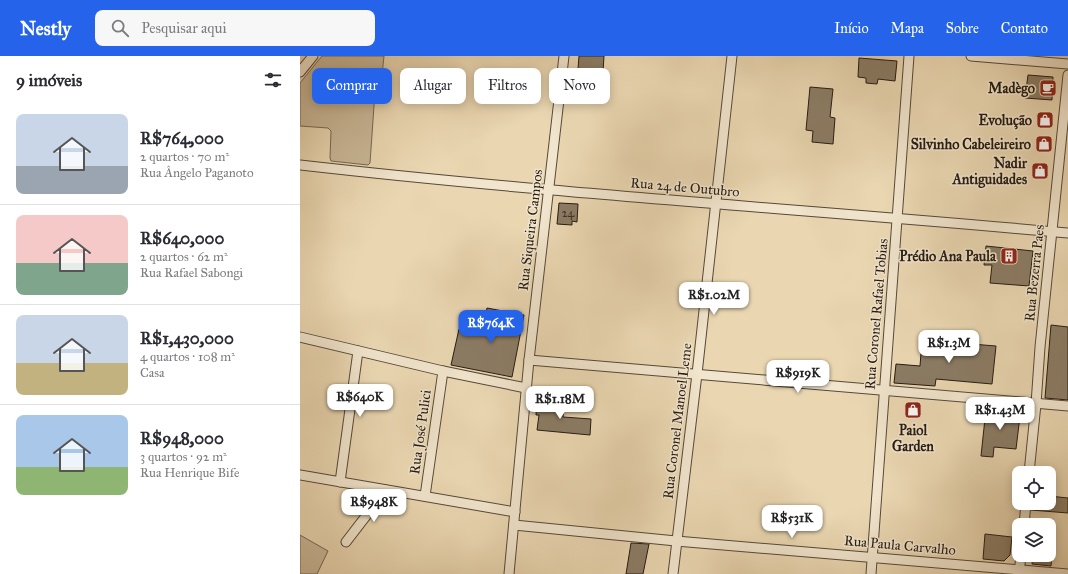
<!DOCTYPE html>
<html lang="pt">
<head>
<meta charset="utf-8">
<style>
  body { margin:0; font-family:"IM FELL Great Primer",serif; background:#f7f7f7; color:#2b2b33; height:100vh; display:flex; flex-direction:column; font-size:15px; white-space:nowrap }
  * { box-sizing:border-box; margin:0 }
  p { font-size:13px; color:#7c7c81 }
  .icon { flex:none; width:22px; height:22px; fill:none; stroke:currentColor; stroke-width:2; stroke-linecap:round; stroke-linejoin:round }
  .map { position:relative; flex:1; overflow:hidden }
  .side { display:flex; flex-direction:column; background:#fff; width:300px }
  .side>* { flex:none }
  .hud { position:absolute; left:12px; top:12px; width:380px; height:36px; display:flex; gap:8px }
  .fabs { position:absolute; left:712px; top:410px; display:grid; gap:8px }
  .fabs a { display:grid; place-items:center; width:44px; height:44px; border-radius:8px; background:#fff; box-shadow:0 2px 10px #0003; font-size:20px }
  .price { position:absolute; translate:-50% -34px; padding:0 9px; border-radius:8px; background:#fff; color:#222; font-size:13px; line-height:26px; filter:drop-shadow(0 1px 2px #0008) }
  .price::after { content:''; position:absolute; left:50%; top:24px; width:12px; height:9px; margin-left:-6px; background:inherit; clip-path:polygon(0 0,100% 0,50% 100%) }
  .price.selected { background:#2563eb; color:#fff }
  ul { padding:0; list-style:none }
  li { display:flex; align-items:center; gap:12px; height:100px; padding:0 16px }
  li+li { border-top:1px solid #e1e1e2 }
  li span { display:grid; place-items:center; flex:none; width:112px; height:80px; border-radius:8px; color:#555 }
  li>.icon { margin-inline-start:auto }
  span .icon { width:48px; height:48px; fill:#fffc; stroke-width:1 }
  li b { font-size:17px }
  h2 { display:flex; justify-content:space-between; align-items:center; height:48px; padding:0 16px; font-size:17px }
  .chip { padding:0 14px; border-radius:8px; background:#fff; box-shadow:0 2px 10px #0003; font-size:14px; line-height:36px }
  .chip.selected { background:#2563eb; color:#fff }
  header { display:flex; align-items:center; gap:24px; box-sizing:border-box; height:56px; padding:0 20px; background:#2563eb; color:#fff }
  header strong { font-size:19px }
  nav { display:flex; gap:22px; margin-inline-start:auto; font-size:14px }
  .search { width:280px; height:36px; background:#f7f7f7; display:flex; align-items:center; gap:10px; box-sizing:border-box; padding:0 14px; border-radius:8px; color:#7c7c81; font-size:15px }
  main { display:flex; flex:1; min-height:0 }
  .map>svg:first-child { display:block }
  .green { fill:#c9b797; stroke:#776854 }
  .building { fill:#8b7c65; stroke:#251a11 }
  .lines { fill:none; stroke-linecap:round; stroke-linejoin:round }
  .street-casing { stroke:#564939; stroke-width:11 }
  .street { stroke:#f1e5cd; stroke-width:9 }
  .labels { text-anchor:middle; stroke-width:3; stroke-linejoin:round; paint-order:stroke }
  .number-label { font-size:12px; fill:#3e3226 }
  .poi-label { font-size:14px; font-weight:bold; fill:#251a11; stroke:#f1e5cd; text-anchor:end }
  .street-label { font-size:14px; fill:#251a11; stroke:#f1e5cd }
</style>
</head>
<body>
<header>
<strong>Nestly</strong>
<div class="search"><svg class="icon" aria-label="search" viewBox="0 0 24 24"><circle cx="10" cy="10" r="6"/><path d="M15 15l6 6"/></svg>Pesquisar aqui</div>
<nav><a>Início</a><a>Mapa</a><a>Sobre</a><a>Contato</a></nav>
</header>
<main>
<section class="side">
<h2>9 imóveis<svg class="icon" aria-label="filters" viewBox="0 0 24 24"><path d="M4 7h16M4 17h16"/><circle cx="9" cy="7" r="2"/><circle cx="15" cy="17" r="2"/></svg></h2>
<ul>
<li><span style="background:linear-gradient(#c9d6e8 65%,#9aa5b1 0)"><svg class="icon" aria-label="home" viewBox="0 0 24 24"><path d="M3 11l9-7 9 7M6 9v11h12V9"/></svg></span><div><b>R$764,000</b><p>2 quartos · 70 m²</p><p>Rua Ângelo Paganoto</p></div></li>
<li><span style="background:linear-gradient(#f6c9c9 60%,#7fa58c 0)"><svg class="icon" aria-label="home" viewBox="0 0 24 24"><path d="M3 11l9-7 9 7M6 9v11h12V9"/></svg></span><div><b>R$640,000</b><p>2 quartos · 62 m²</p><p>Rua Rafael Sabongi</p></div></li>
<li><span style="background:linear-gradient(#c9d6e8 60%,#c2b280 0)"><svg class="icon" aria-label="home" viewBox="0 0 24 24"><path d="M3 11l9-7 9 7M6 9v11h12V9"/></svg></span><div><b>R$1,430,000</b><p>4 quartos · 108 m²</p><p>Casa</p></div></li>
<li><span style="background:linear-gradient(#a9c7e8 65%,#8fb573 0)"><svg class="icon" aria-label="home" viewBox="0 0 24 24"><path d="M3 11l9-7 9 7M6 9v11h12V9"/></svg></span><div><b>R$948,000</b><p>3 quartos · 92 m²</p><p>Rua Henrique Bife</p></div></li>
</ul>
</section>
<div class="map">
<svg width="768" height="518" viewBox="0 0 768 518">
  <rect width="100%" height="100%" fill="#ead7b2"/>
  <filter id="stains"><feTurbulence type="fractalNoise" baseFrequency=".005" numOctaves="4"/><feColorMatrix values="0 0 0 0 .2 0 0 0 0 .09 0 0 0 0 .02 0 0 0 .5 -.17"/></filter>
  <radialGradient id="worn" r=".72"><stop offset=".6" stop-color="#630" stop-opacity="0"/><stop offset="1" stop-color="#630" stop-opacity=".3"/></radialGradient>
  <g class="green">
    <polygon points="22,0 84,0 82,19 76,21 70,107 68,109 31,105 30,102 31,75 28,72 0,70 0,27"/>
    <polygon points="0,479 28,495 17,518 0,518"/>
  </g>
  <g class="building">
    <polygon points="279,0 304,0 303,15 278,13"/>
    <polygon points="559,2 597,5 595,25 578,23 577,28 566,27 566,22 558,21"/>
    <polygon points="728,19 753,21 752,44 725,42"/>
    <polygon points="510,31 533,33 530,61 535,62 533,88 512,86 513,75 506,74"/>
    <polygon points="259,147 278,148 277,166 272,165 272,169 257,168"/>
    <polygon points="686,190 733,195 729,230 690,227 692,209 684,209"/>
    <polygon points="187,252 224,259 212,321 151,309 159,273 182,278"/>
    <polygon points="751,269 768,271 768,344 745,342"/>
    <polygon points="622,284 696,290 692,328 636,323 635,330 594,327 596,308 620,310"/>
    <polygon points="237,345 264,347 263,361 291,363 290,379 237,374 239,359 236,359"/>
    <polygon points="686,353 715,356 720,360 716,393 694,391 693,401 681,400"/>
    <polygon points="749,440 768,442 768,457 731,454 732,447 749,447"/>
    <polygon points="685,478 712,481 710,499 704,505 683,503"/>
    <polygon points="331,487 349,488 343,518 326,518"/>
    <polygon points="733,499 752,499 751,510 732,508"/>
  </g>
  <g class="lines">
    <g class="street-casing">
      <g id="street">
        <polyline points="671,0 768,8"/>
        <polyline points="0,16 13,0"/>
        <path d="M0 109C255 138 512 154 768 177"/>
        <polyline points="0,281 143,315 226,332"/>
        <polyline points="229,304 768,350"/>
        <polyline points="729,417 736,348 740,291 768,19"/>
        <polyline points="0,419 215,456"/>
        <polyline points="40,426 58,295"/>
        <polyline points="125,440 143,315"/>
        <polyline points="214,469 376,485 768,518"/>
        <polyline points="724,469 726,447"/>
        <polyline points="46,486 86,434"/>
        <polyline points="209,518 229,304 264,0"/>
        <polyline points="373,518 397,318 432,0"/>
        <polyline points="571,518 609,0"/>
        <polyline points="719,518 721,499"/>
      </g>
    </g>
    <use href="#street" class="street"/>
  </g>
  <defs>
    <g id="cafe-square" transform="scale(0.9)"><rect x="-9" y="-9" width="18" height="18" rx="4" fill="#8f2418" stroke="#f1e5cd"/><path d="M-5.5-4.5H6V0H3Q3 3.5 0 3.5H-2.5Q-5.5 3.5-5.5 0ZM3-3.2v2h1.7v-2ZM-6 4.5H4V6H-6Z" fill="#fff"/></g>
    <g id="shop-square" transform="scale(0.9)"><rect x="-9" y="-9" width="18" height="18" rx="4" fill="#8f2418" stroke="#f1e5cd"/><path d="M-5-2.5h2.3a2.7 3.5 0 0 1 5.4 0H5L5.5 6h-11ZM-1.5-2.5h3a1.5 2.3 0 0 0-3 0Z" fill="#fff"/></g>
    <g id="building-square" transform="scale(0.9)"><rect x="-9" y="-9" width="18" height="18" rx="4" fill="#8f2418" stroke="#f1e5cd"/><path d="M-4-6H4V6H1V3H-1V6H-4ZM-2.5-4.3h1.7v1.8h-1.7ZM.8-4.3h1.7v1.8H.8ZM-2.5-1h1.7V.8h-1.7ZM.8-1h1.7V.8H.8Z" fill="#fff"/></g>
  </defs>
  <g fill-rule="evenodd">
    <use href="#cafe-square" x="748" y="32"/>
    <use href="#shop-square" x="745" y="64"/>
    <use href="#shop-square" x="744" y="88"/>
    <use href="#shop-square" x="740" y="115"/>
    <use href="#building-square" x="709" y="200"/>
    <use href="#shop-square" x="613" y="354"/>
  </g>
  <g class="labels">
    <g class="number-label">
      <text x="268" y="161">24</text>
    </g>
    <g class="poi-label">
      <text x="735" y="37">Madègo</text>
      <text x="732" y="69">Evolução</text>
      <text x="731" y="93">Silvinho Cabeleireiro</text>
      <text x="727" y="112">Nadir<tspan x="727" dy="16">Antiguidades</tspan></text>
      <text x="696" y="205">Prédio Ana Paula</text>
      <text x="613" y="379" text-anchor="middle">Paiol<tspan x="613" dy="16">Garden</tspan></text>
    </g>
    <g class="street-label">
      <text transform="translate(385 131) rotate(5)" y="5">Rua 24 de Outubro</text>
      <text transform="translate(230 174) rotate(-83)" y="5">Rua Siqueira Campos</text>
      <text transform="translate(734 217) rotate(-84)" y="5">Rua Bezerra Paes</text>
      <text transform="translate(576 258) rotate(-85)" y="5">Rua Coronel Rafael Tobias</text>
      <text transform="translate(377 365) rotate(-83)" y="5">Rua Coronel Manoel Leme</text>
      <text transform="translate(120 376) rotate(-82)" y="5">Rua José Pulici</text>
      <text transform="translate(600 489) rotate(5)" y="5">Rua Paula Carvalho</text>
    </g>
  </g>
  <rect width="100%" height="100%" filter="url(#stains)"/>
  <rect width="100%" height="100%" fill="url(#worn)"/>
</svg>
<div class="fabs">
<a><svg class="icon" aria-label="locate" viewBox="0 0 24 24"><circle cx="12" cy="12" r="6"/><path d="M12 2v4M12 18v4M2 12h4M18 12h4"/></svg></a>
<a><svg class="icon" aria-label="layers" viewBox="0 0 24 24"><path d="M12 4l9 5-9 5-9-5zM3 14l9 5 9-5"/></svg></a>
</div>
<b class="price" style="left:414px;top:260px">R$1.02M</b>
<b class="price selected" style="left:191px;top:288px">R$764K</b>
<b class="price" style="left:649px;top:308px">R$1.3M</b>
<b class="price" style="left:498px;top:338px">R$919K</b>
<b class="price" style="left:60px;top:362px">R$640K</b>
<b class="price" style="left:260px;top:364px">R$1.18M</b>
<b class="price" style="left:700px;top:375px">R$1.43M</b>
<b class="price" style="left:74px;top:467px">R$948K</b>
<b class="price" style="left:492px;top:483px">R$531K</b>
<div class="hud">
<a class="chip selected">Comprar</a>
<a class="chip">Alugar</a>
<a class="chip">Filtros</a>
<a class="chip">Novo</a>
</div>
</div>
</main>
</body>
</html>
